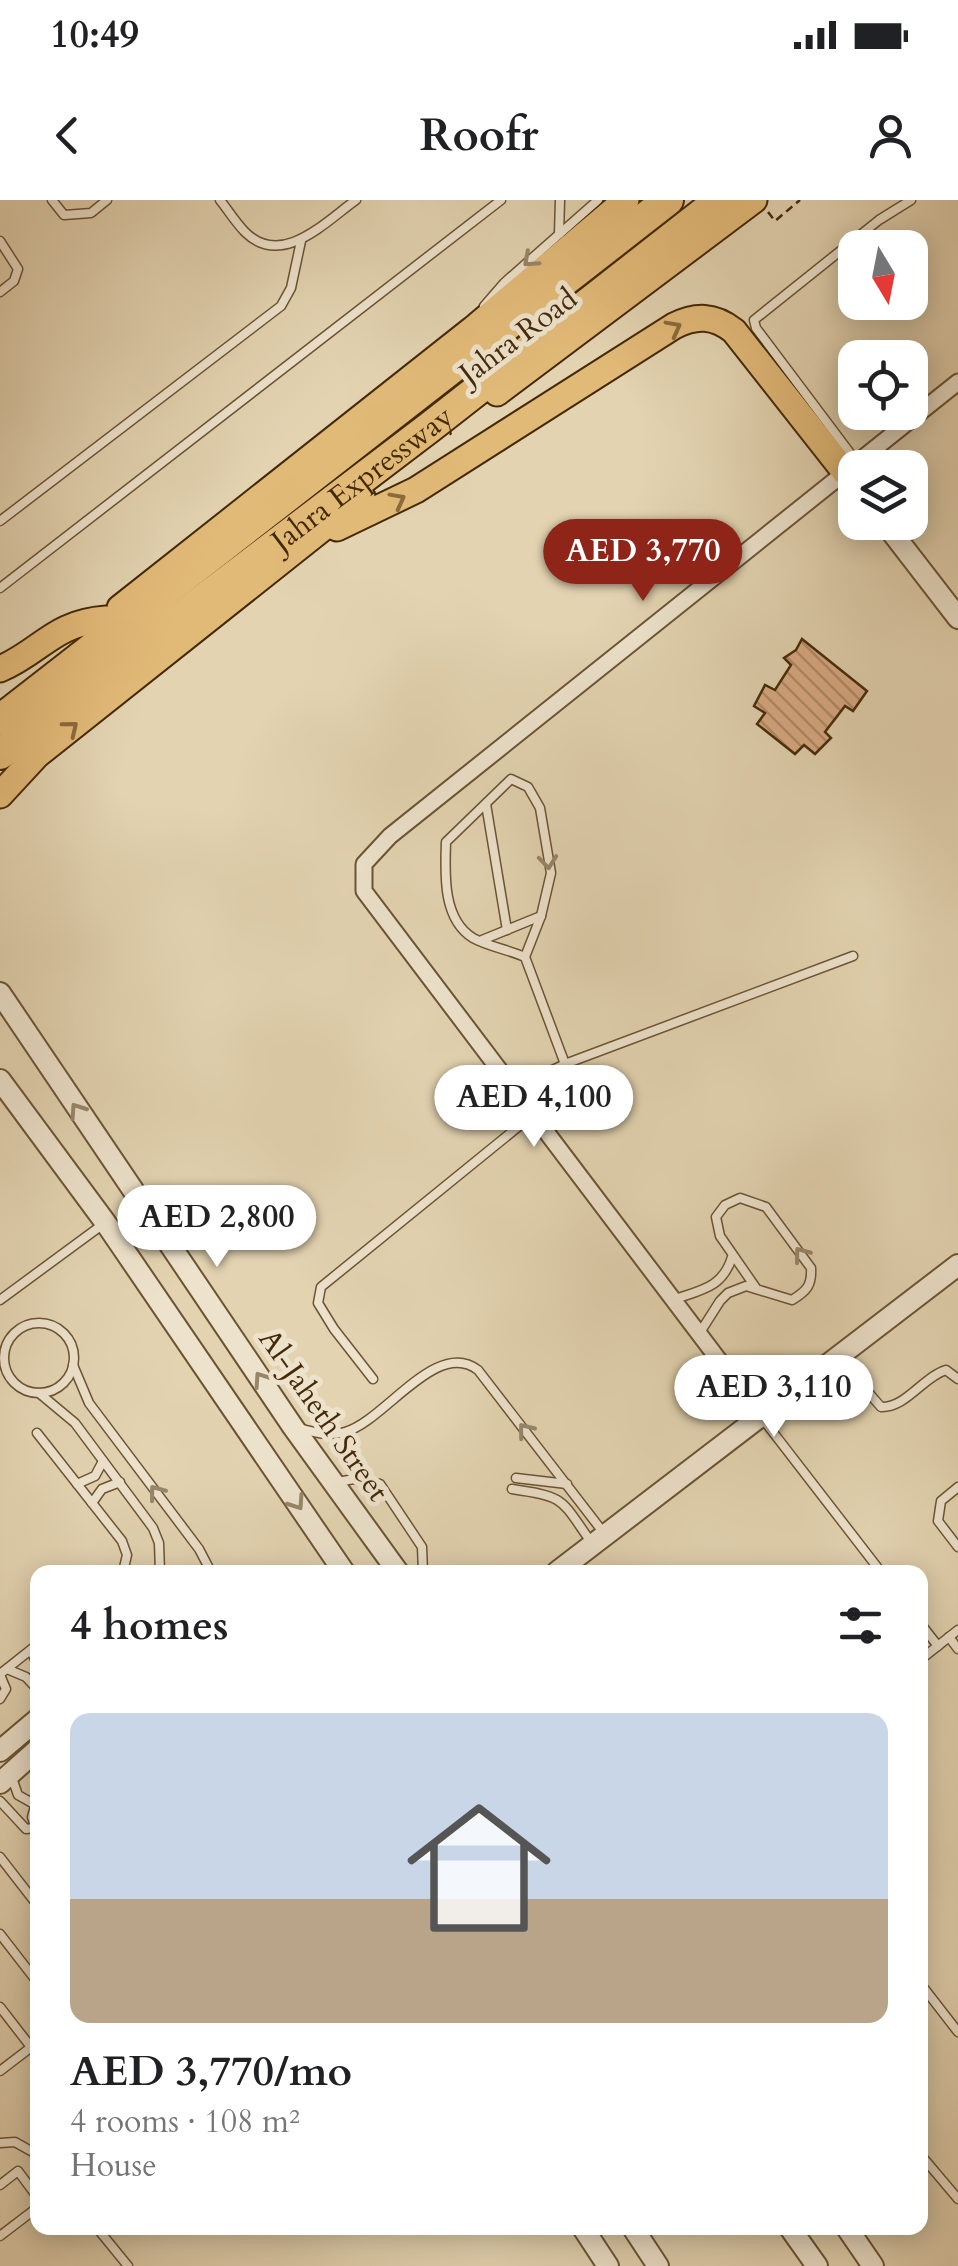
<!DOCTYPE html>
<html lang="en">
<head>
<meta charset="utf-8">
<style>
  body { margin:0; font-family:Cardo,serif; background:#f2f2f2; color:#202124; height:100vh; display:flex; flex-direction:column; font-size:38px; white-space:nowrap }
  * { box-sizing:border-box; margin:0 }
  p { font-size:32px; color:#757577 }
  .icon { flex:none; width:55px; height:55px; fill:none; stroke:currentColor; stroke-width:2; stroke-linecap:round; stroke-linejoin:round }
  .map { position:relative; flex:1; overflow:hidden }
  .sheet { position:absolute; left:30px; top:1365px; width:898px; height:670px; display:flex; flex-direction:column; background:#fff; border-radius:20px; box-shadow:0 5px 25px #0003 }
  .sheet>* { flex:none }
  .needle { width:65px; rotate:170deg }
  .buttons { position:absolute; left:838px; top:30px; display:grid; gap:20px }
  .buttons a { display:grid; place-items:center; width:90px; height:90px; border-radius:20px; background:#fff; box-shadow:0 5px 25px #0003; font-size:50px }
  .price { position:absolute; translate:-50% -85px; padding:0 22px; border-radius:35px; background:#fff; color:#222; font-size:32px; line-height:65px; filter:drop-shadow(0 2px 5px #0008) }
  .price::after { content:''; position:absolute; left:50%; top:60px; width:30px; height:22px; margin-left:-15px; background:inherit; clip-path:polygon(0 0,100% 0,50% 100%) }
  .price.active { background:#8f2418; color:#fff }
  ul { padding:0; list-style:none }
  li { display:grid; align-content:center; gap:20px; height:530px; padding:0 40px }
  li+li { border-top:2px solid #e0e0e0 }
  li span { display:grid; place-items:center; height:310px; border-radius:20px; color:#555 }
  li>.icon { margin-inline-start:auto }
  span .icon { width:180px; height:180px; fill:#fffc; stroke-width:1 }
  li b { font-size:42px }
  h2 { display:flex; justify-content:space-between; align-items:center; height:120px; padding:0 40px; font-size:42px }
  .status { display:flex; justify-content:space-between; align-items:center; height:70px; padding:0 50px; background:#fff; direction:ltr }
  .status svg { height:28px; fill:currentColor }
  header { display:flex; justify-content:space-between; align-items:center; height:130px; padding:0 40px; background:#fff; font-size:45px; font-weight:700 }
  .map>svg:first-child { display:block }
  .building { fill:url(#building-back-hatch); stroke:#442a09; stroke-width:2.5 }
  .lines { fill:none; stroke-linecap:round; stroke-linejoin:round }
  .service-casing { stroke:#6c5433; stroke-width:11 }
  .minor-casing { stroke:#6c5433; stroke-width:19 }
  .tertiary-casing { stroke:#6c5433; stroke-width:24 }
  .primary-casing { stroke:#442a09; stroke-width:29 }
  .motorway-casing { stroke:#442a09; stroke-width:34 }
  .path { stroke:#442a09; stroke-width:2.5; stroke-dasharray:8 5; stroke-linecap:butt }
  .service { stroke:#ede2cc; stroke-width:8 }
  .minor { stroke:#ede2cc; stroke-width:15 }
  .tertiary { stroke:#ede2cc; stroke-width:20 }
  .primary { stroke:#e2ba78; stroke-width:25 }
  .motorway { stroke:#e2ba78; stroke-width:30 }
  .oneway { stroke:#98866a }
  .oneway2 { stroke:#8b6b3b }
  .labels { text-anchor:middle; stroke-width:10; stroke-linejoin:round; paint-order:stroke }
  .street-label { font-size:30px; fill:#442a09; stroke:#ede2cc }
</style>
</head>
<body>
<div class="status"><b>10:49</b><svg viewBox="0 0 49 12"><path d="M0 12V9h3v3zM5 12V6h3v6zM10 12V3h3v9zM15 12V0h3v12zM26 1h20v11H26zM47 4h2v5h-2z"/></svg></div>
<header><svg class="icon" aria-label="back" viewBox="0 0 24 24"><path d="M15 5l-7 7 7 7"/></svg>Roofr<svg class="icon" aria-label="person" viewBox="0 0 24 24"><circle cx="12" cy="8" r="4"/><path d="M4 21q1-7 8-7t8 7"/></svg></header>
<div class="map">
<svg width="958" height="2066" viewBox="0 0 958 2066">
  <defs>
    <pattern id="building-back-hatch" width="6" height="6" patternUnits="userSpaceOnUse" patternTransform="scale(2.5)"><rect width="6" height="6" fill="#daaa83"/><path d="M-1 5l2 2M0 0l6 6M5-1l2 2" fill="none" stroke="#b28b69"/></pattern>
  </defs>
  <rect width="100%" height="100%" fill="#e3d3b1"/>
  <filter id="stains"><feTurbulence type="fractalNoise" baseFrequency=".002" numOctaves="4"/><feColorMatrix values="0 0 0 0 .2 0 0 0 0 .09 0 0 0 0 .02 0 0 0 .5 -.17"/></filter>
  <radialGradient id="worn" r=".72"><stop offset=".6" stop-color="#630" stop-opacity="0"/><stop offset="1" stop-color="#630" stop-opacity=".3"/></radialGradient>
  <polygon class="building" points="802,439 867,491 853,511 845,506 825,532 831,538 815,554 804,545 795,554 757,524 765,513 754,506 765,485 775,490 791,465 784,458 796,450"/>
  <g class="lines">
    <g class="service-casing">
      <g id="service">
        <polyline points="52,0 64,15 91,13 107,0"/>
        <path d="M220 0C228 10 236 23 245 32 282 69 326 21 356 0"/>
        <polyline points="559,34 560,0"/>
        <polyline points="0,41 18,69 14,81 0,92"/>
        <polyline points="484,106 504,83 598,0"/>
        <polyline points="856,261 756,128 754,120 879,20 911,0"/>
        <polyline points="0,321 281,106 291,88 301,41"/>
        <polyline points="0,388 501,0"/>
        <polyline points="486,604 507,730"/>
        <polyline points="482,740 541,716"/>
        <path d="M525 757C509 750 487 746 473 738 442 719 445 673 446 642L511 579 528 587 540 608 551 673 541 716 525 757 565 864"/>
        <polyline points="515,888 565,864 853,756"/>
        <path d="M675 1099C702 1090 723 1087 732 1057"/>
        <polyline points="0,1100 102,1025"/>
        <circle cx="39" cy="1158" r="35"/>
        <path d="M699 1134 720 1101 728 1093 746 1086 792 1100C807 1091 812 1085 811 1068L766 1007 740 998 725 1005 716 1017 720 1036 756 1088"/>
        <path d="M840 1160 881 1207C906 1208 923 1177 946 1170L958 1179"/>
        <polyline points="73,1165 89,1203 199,1349 211,1372"/>
        <polyline points="373,1179 334,1129 318,1103 321,1087 534,914"/>
        <polyline points="39,1193 75,1223 153,1328 159,1343 160,1372"/>
        <polyline points="762,1218 881,1372"/>
        <path d="M298 1228C314 1232 329 1237 345 1232 385 1221 436 1138 478 1170L603 1332"/>
        <polyline points="37,1233 122,1341 127,1355 123,1372"/>
        <polyline points="516,1278 567,1284"/>
        <polyline points="338,1282 359,1278 380,1284 422,1347 423,1372"/>
        <polyline points="77,1284 95,1276 103,1261"/>
        <polyline points="958,1287 941,1301 938,1321 958,1347"/>
        <path d="M512 1289C566 1297 560 1298 591 1342"/>
        <polyline points="92,1303 102,1289 120,1282"/>
        <polyline points="920,1423 938,1446"/>
        <polyline points="949,1437 958,1449"/>
        <polyline points="31,1450 38,1467"/>
        <polyline points="920,1460 958,1430"/>
        <polyline points="7,1469 26,1477 38,1490"/>
        <polyline points="0,1474 38,1444"/>
        <polyline points="0,1475 6,1489 0,1499"/>
        <polyline points="11,1575 18,1595 34,1604"/>
        <polyline points="0,1601 26,1629 33,1628"/>
        <polyline points="36,1603 32,1617 38,1635"/>
        <polyline points="0,1657 38,1706"/>
        <polyline points="0,1734 38,1783"/>
        <polyline points="920,1783 958,1832"/>
        <polyline points="0,1807 31,1847"/>
        <polyline points="0,1871 38,1842"/>
        <polyline points="0,1943 15,1942 38,1955"/>
        <polyline points="920,1954 958,1999"/>
        <polyline points="0,1985 18,1971 38,1998"/>
        <polyline points="97,2028 128,2066"/>
        <polyline points="0,2036 38,2007"/>
      </g>
    </g>
    <g class="minor-casing">
      <polyline id="minor" points="762,1217 364,691 364,664 390,636 958,182"/>
    </g>
    <g class="tertiary-casing">
      <g id="tertiary">
        <polyline points="884,322 958,418"/>
        <polyline points="0,793 293,1227 398,1372"/>
        <polyline points="0,880 105,1022 344,1372"/>
        <polyline points="557,1372 958,1065"/>
        <polyline points="0,1551 38,1519"/>
        <polyline points="0,1583 38,1549"/>
        <polyline points="583,2028 608,2066"/>
        <polyline points="633,2028 658,2066"/>
        <polyline points="790,2028 817,2066"/>
        <polyline points="847,2028 873,2066"/>
      </g>
    </g>
    <g class="primary-casing">
      <g id="primary">
        <polyline points="497,193 754,0"/>
        <path d="M337 328 416 290 674 126C696 115 714 115 734 131L845 272"/>
        <polyline points="120,408 473,129 626,0"/>
        <path d="M0 469C42 451 53 423 106 419"/>
        <polyline points="0,595 37,555 362,297"/>
      </g>
    </g>
    <g class="motorway-casing">
      <g id="motorway">
        <polyline points="0,520 668,0"/>
        <path id="s1" d="M0 554 430 227 720 0"/>
      </g>
    </g>
    <polyline class="path" points="768,12 775,21 800,0"/>
    <use href="#service" class="service"/>
    <use href="#minor" class="minor"/>
    <use href="#tertiary" class="tertiary"/>
    <use href="#primary" class="primary"/>
    <use href="#motorway" class="motorway"/>
  </g>
  <defs><path id="oneway-chevron" d="M-2-3.5L2.5 0L-2 3.5" fill="none" stroke-width="1.6" stroke-linecap="round" stroke-linejoin="round" transform="scale(2.5)"/></defs>
  <g class="oneway">
    <use href="#oneway-chevron" transform="translate(530 60) rotate(138)"/>
    <use href="#oneway-chevron" transform="translate(548 662) rotate(84)"/>
    <use href="#oneway-chevron" transform="translate(77 910) rotate(-124)"/>
    <use href="#oneway-chevron" transform="translate(801 1054) rotate(-127)"/>
    <use href="#oneway-chevron" transform="translate(261 1179) rotate(-124)"/>
    <use href="#oneway-chevron" transform="translate(525 1230) rotate(-128)"/>
    <use href="#oneway-chevron" transform="translate(156 1292) rotate(-127)"/>
    <use href="#oneway-chevron" transform="translate(297 1303) rotate(56)"/>
  </g>
  <g class="oneway2">
    <use href="#oneway-chevron" transform="translate(674 128) rotate(-28)"/>
    <use href="#oneway-chevron" transform="translate(398 300) rotate(-28)"/>
    <use href="#oneway-chevron" transform="translate(71 528) rotate(-39)"/>
  </g>
  <g class="labels">
    <g class="street-label">
      <text transform="translate(518 136) rotate(-37)" y="10">Jahra Road</text>
      <text dy="10" stroke="none"><textPath href="#s1" startOffset="455">Jahra Expressway</textPath></text>
      <text transform="translate(324 1215) rotate(55)" y="10">Al-Jaheth Street</text>
    </g>
  </g>
  <rect width="100%" height="100%" filter="url(#stains)"/>
  <rect width="100%" height="100%" fill="url(#worn)"/>
</svg>
<div class="buttons">
<a><svg class="needle" viewBox="-14 -14 28 28"><path d="M0-13l5 13h-10z" fill="#e53935"/><path d="M0 13l5-13h-10z" fill="#757577"/></svg></a>
<a><svg class="icon" aria-label="locate" viewBox="0 0 24 24"><circle cx="12" cy="12" r="6"/><path d="M12 2v4M12 18v4M2 12h4M18 12h4"/></svg></a>
<a><svg class="icon" aria-label="layers" viewBox="0 0 24 24"><path d="M12 4l9 5-9 5-9-5zM3 14l9 5 9-5"/></svg></a>
</div>
<b class="price active" style="left:643px;top:404px">AED 3,770</b>
<b class="price" style="left:534px;top:950px">AED 4,100</b>
<b class="price" style="left:217px;top:1070px">AED 2,800</b>
<b class="price" style="left:774px;top:1240px">AED 3,110</b>
<section class="sheet">
<h2>4 homes<svg class="icon" aria-label="filters" viewBox="0 0 24 24"><path d="M4 7h16M4 17h16"/><circle cx="9" cy="7" r="2"/><circle cx="15" cy="17" r="2"/></svg></h2>
<ul>
<li><span style="background:linear-gradient(#c9d6e8 60%,#b9a48a 0)"><svg class="icon" aria-label="home" viewBox="0 0 24 24"><path d="M3 11l9-7 9 7M6 9v11h12V9"/></svg></span><div><b>AED 3,770/mo</b><p>4 rooms · 108 m²</p><p>House</p></div></li>
</ul>
</section>
</div>
</body>
</html>
